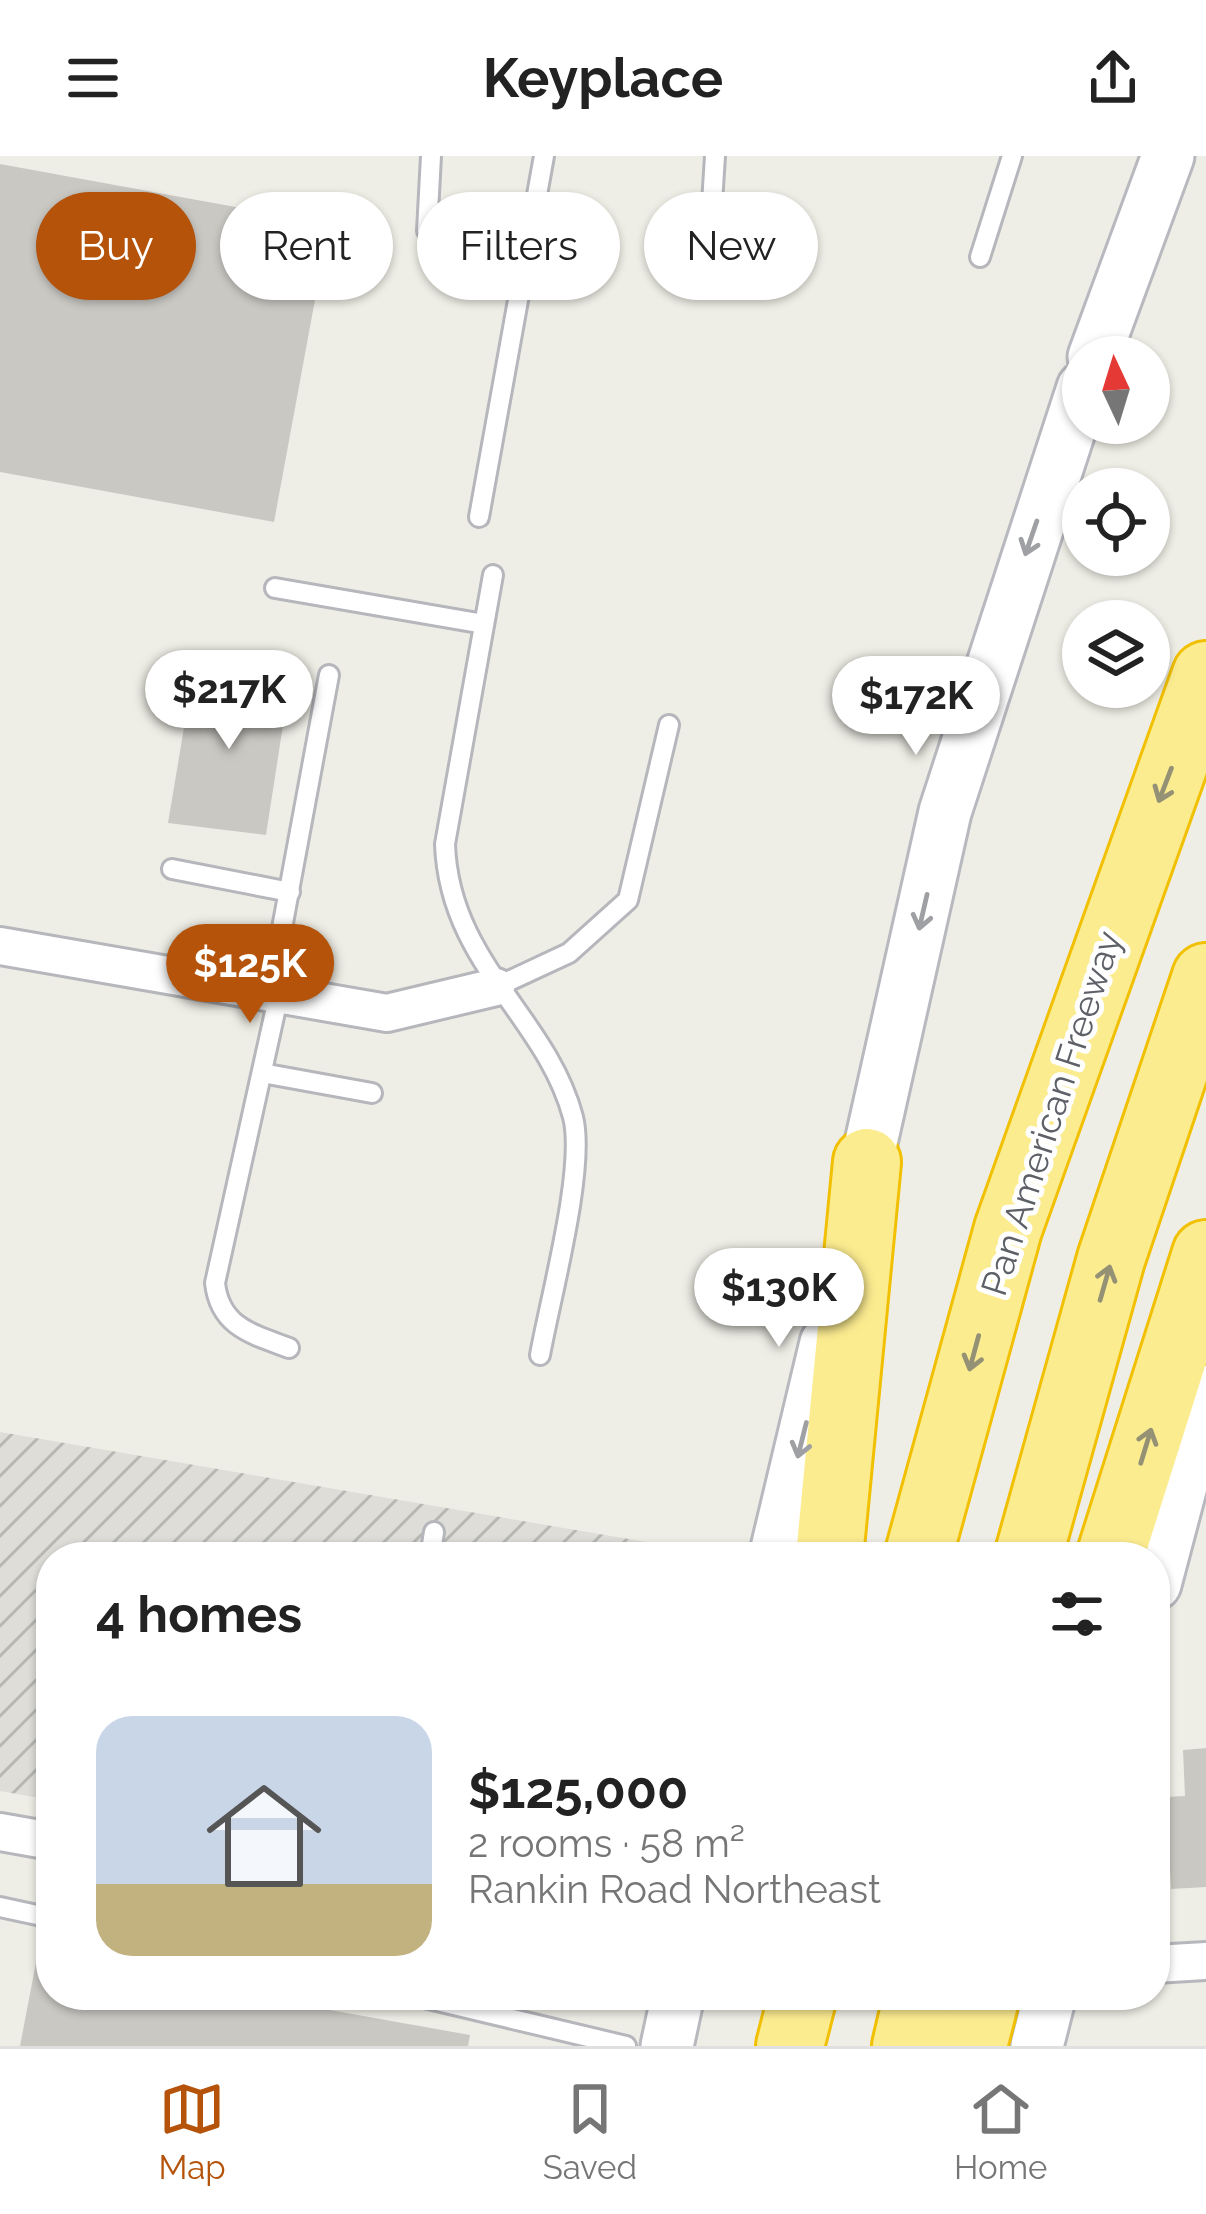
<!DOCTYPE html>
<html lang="en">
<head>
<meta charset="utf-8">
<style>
  body { margin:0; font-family:Raleway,sans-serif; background:#f2f2f2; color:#222; height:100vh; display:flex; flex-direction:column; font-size:45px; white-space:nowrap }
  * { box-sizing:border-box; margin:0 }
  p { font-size:39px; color:#767676 }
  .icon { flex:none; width:66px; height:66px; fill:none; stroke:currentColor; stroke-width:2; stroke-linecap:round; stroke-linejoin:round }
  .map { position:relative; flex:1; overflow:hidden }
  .sheet { position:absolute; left:36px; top:1386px; width:1134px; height:468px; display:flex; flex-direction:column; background:#fff; border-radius:48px; box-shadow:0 3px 9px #0004 }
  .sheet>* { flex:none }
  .banner { position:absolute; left:36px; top:36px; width:1134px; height:108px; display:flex; gap:24px }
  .needle { width:78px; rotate:356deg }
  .buttons { position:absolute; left:1062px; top:180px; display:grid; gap:24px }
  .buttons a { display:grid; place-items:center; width:108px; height:108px; border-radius:50%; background:#fff; box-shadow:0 3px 9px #0004; font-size:60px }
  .price { position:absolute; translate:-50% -102px; padding:0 27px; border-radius:42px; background:#fff; color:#222; font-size:39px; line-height:78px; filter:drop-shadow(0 3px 6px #0008) }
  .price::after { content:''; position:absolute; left:50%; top:72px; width:36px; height:27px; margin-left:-18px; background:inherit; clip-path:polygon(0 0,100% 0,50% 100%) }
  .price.current { background:#b45309; color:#fff }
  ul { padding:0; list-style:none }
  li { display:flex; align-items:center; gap:36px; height:300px; padding:0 60px }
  li span { display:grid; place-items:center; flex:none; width:336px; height:240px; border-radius:36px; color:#555 }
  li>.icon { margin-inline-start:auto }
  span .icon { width:144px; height:144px; fill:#fffc; stroke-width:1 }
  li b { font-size:51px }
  h2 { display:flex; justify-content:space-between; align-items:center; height:144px; padding:0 60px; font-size:51px }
  .chip { padding:0 42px; border-radius:54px; background:#fff; box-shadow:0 3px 9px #0004; font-size:42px; line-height:108px }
  .chip.current { background:#b45309; color:#fff }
  header { display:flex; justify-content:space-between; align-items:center; height:156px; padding:0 60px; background:#fff; font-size:54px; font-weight:700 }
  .tabs { display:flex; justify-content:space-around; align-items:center; height:168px; border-top:3px solid #e0e0e0; background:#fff; font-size:33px; color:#767676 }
  .tabs a { display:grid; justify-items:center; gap:6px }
  .tabs .current { color:#b45309 }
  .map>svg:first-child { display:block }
  .industrial { fill:url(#industrial-furrows) }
  .building { fill:#cac8c3 }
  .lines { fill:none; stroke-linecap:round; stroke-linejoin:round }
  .lane-casing { stroke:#b6b7bc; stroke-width:24 }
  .street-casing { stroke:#b6b7bc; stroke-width:42 }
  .secondary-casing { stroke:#b7b9bf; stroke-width:57 }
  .highway-casing { stroke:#f2c002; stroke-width:72 }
  .lane { stroke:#fff; stroke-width:18 }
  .street { stroke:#fff; stroke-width:36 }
  .secondary { stroke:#fff; stroke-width:51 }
  .highway { stroke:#fcec90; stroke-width:66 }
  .oneway { stroke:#9ea0a3 }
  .oneway2 { stroke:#959175 }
  .labels { text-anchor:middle; stroke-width:10; stroke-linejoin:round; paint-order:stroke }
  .street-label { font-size:36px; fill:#5d6066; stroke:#fff }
</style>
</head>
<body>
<header><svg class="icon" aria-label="menu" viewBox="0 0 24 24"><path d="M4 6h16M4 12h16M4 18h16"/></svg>Keyplace<svg class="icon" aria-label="share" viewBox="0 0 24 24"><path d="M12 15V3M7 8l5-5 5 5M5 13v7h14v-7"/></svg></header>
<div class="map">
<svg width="1206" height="1890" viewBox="0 0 1206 1890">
  <defs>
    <pattern id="industrial-furrows" width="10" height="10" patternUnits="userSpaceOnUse" patternTransform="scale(3)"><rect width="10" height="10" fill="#deddd8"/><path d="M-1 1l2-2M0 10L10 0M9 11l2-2" fill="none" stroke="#b7b7b3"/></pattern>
  </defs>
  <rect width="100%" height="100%" fill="#efeee6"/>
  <polygon class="industrial" points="0,1276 652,1387 649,1401 51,1401 51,1644 0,1635"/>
  <g class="building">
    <polygon points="0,8 329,68 274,366 0,316"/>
    <polygon points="194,512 290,524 266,679 168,667"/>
    <polygon points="1206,1592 1206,1731 1171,1733 1166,1641 1185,1640 1183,1594"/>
    <polygon points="37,1801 51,1804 51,1839 246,1839 470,1879 468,1890 20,1890"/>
  </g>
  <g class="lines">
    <g class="lane-casing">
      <g id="lane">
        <polyline points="427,75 431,0"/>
        <polyline points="980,101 1012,0"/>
        <polyline points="708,110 715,0"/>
        <polyline points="479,361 544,0"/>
        <path d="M493 419 445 688C449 807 546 860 573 961 586 1012 550 1143 540 1199"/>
        <polyline points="275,432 484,468"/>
        <polyline points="172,713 290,736"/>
        <polyline points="496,831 569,797 628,744 669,569"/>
        <polyline points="270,837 329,519"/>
        <path d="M279 838 215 1127C220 1171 252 1178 289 1192"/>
        <polyline points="262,917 372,937"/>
        <polyline points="430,1401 434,1376"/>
        <polyline points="0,1751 51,1762"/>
        <polyline points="412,1839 626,1890"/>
      </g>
    </g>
    <g class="street-casing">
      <g id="street">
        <polyline points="0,790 387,857 496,831"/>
        <polyline points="0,1676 51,1685"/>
        <polyline points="1155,1808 1206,1805"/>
      </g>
    </g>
    <g class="secondary-casing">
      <g id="secondary">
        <polyline points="1094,201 1168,0"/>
        <polyline points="859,1040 945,656 1083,232"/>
        <polyline points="775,1401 826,1187"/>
        <polyline points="1155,1428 1206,1235"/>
        <polyline points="667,1890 678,1839"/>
        <polyline points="1037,1890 1050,1839"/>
      </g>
    </g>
    <g class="highway-casing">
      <g id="highway">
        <polyline points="829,1401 867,1006"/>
        <polyline points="918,1401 1008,1073 1206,519"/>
        <polyline points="1028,1401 1111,1103 1206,821"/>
        <polyline points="1110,1401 1206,1098"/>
        <polyline points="790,1890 803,1839"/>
        <polyline points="906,1890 918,1839"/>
        <polyline points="973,1890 986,1839"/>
      </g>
    </g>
    <use href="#lane" class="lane"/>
    <use href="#street" class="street"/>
    <use href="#secondary" class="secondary"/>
    <use href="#highway" class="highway"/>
  </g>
  <defs><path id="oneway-shaft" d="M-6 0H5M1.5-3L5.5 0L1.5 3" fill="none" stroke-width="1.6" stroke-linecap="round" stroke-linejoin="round" transform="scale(3)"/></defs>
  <g class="oneway">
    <use href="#oneway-shaft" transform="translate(1031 382) rotate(109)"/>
    <use href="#oneway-shaft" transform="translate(923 756) rotate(103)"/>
    <use href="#oneway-shaft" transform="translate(802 1284) rotate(104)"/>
  </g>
  <g class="oneway2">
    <use href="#oneway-shaft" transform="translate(1165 629) rotate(111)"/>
    <use href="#oneway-shaft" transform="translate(1105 1127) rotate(-74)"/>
    <use href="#oneway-shaft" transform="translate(974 1197) rotate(105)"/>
    <use href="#oneway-shaft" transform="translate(1146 1290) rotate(-73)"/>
  </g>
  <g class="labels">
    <g class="street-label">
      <text transform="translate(1051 957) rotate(-72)" y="13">Pan American Freeway</text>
    </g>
  </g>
</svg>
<div class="buttons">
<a><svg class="needle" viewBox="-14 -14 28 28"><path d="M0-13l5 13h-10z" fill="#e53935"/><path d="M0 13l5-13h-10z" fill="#767676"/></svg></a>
<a><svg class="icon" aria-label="locate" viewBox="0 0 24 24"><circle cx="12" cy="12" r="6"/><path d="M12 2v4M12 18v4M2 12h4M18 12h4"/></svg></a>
<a><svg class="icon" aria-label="layers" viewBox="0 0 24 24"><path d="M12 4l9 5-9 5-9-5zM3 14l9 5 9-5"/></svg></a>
</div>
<b class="price" style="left:229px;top:596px">$217K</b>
<b class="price" style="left:916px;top:602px">$172K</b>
<b class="price current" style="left:250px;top:870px">$125K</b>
<b class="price" style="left:779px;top:1194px">$130K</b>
<div class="banner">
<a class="chip current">Buy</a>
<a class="chip">Rent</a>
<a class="chip">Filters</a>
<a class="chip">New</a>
</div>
<section class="sheet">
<h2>4 homes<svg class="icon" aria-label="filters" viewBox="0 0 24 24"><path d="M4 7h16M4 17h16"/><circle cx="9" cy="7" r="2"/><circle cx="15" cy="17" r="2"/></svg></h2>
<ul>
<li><span style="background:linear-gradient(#c9d6e8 70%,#c2b280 0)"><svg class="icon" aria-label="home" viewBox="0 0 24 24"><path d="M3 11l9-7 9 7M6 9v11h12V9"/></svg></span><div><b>$125,000</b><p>2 rooms · 58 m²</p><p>Rankin Road Northeast</p></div></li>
</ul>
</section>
</div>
<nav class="tabs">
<a class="current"><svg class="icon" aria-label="map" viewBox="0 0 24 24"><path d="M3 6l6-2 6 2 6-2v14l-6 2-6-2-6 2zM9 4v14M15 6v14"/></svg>Map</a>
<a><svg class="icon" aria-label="saved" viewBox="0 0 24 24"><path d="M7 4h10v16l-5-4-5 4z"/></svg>Saved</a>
<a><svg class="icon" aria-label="home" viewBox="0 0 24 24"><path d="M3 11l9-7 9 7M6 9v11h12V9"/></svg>Home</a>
</nav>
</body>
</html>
